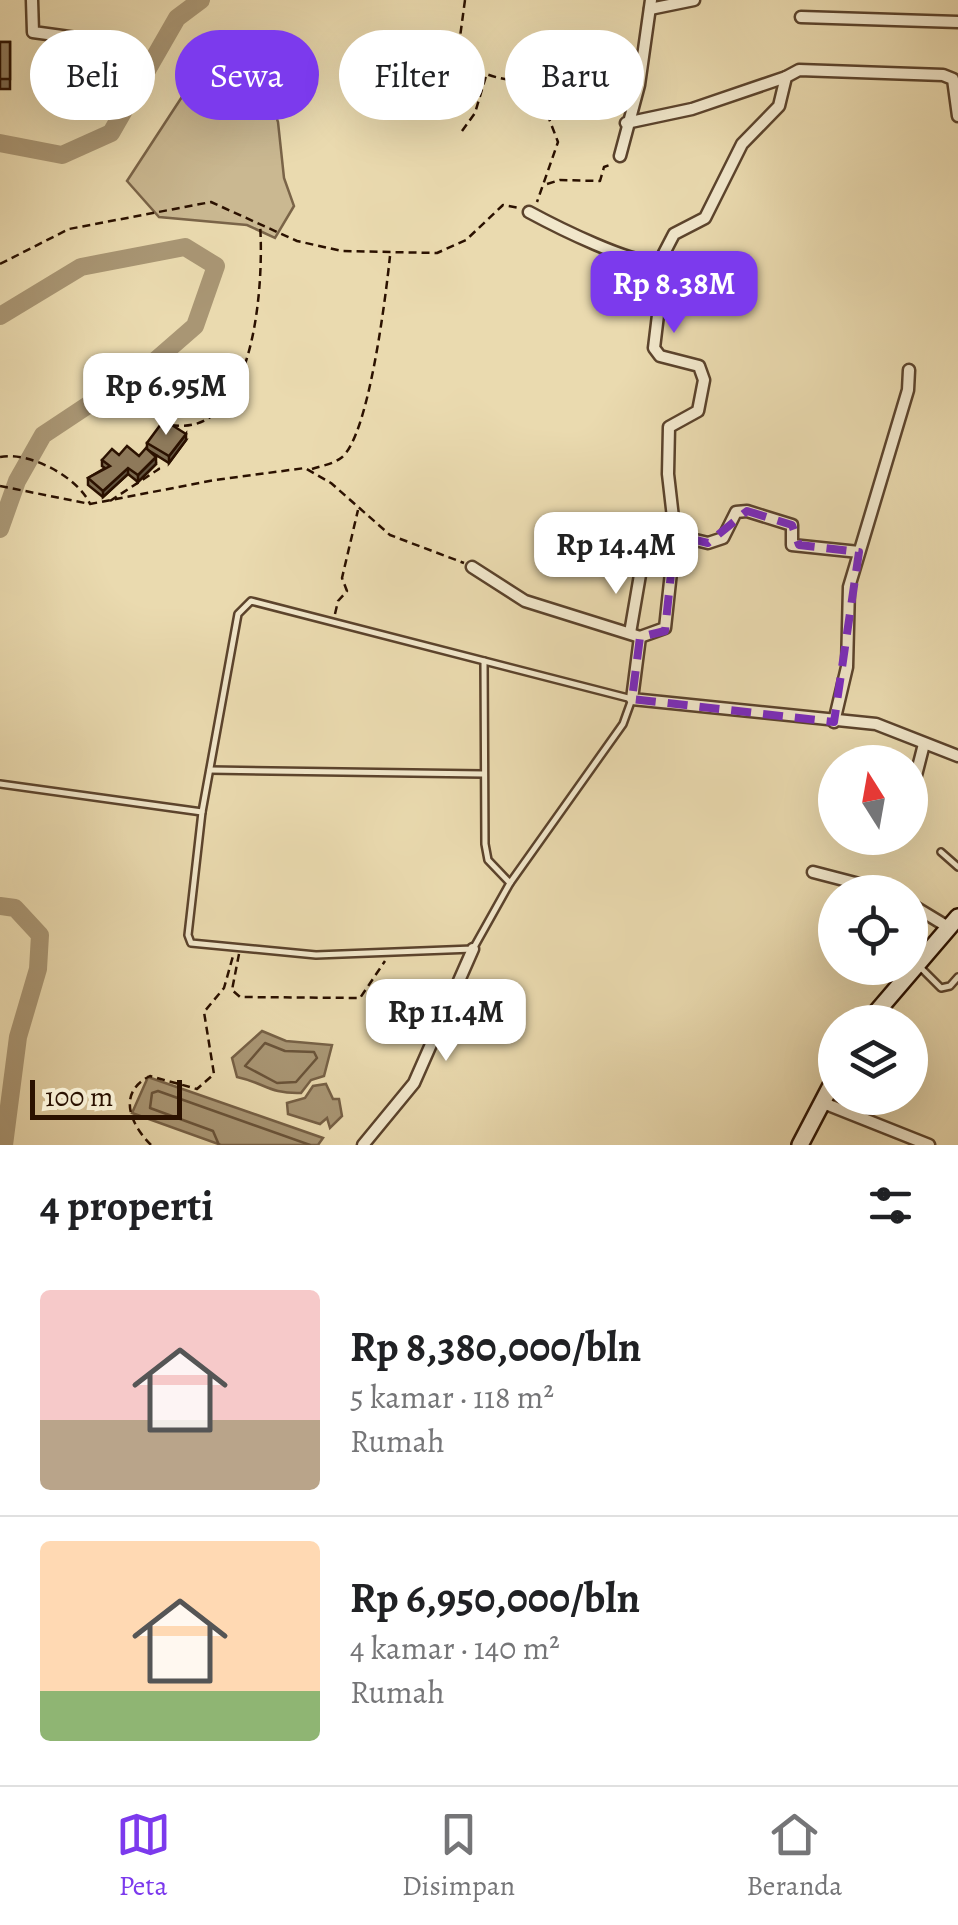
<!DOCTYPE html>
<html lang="id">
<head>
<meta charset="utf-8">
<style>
  body { margin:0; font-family:Alegreya,serif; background:#f2f2f2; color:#202124; height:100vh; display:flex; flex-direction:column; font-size:38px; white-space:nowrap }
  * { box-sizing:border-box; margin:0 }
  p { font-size:32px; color:#757577 }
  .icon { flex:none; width:55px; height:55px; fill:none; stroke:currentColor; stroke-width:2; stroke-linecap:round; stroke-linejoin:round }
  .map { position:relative; height:1145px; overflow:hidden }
  .details { display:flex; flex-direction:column; background:#fff; flex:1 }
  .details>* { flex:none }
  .guide { position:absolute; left:30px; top:30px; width:900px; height:90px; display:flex; gap:20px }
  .needle { width:65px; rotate:349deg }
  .buttons { position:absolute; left:818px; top:745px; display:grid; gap:20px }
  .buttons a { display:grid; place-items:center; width:110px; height:110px; border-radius:50%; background:#fff; box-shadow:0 10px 40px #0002; font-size:50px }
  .scale { position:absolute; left:30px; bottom:25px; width:152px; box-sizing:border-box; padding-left:10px; border:5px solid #2b1100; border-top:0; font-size:28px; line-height:35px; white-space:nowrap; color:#2b1100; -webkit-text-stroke:8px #f1e7cb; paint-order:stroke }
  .price { position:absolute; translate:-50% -85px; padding:0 22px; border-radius:20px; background:#fff; color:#222; font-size:32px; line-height:65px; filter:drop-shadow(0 2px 5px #0008) }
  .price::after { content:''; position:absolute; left:50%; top:60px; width:30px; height:22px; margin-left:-15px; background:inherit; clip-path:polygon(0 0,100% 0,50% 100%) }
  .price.current { background:#7c3aed; color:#fff }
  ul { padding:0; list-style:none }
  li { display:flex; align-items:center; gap:30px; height:250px; padding:0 40px }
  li+li { border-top:2px solid #e0e0e0 }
  li span { display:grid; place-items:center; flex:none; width:280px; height:200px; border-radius:10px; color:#555 }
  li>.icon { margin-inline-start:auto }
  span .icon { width:120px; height:120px; fill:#fffc; stroke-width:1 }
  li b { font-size:42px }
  h2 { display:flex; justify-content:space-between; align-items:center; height:120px; padding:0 40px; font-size:42px }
  .tag { padding:0 35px; border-radius:45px; background:#fff; box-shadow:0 10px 40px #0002; font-size:35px; line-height:90px }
  .tag.current { background:#7c3aed; color:#fff }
  .tabs { display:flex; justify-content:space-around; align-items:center; height:140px; border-top:2px solid #e0e0e0; background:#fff; font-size:28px; color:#757577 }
  .tabs a { display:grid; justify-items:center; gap:5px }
  .tabs .current { color:#7c3aed }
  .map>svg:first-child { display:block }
  .green { fill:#cab891; stroke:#7a6448; stroke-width:2.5 }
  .water { fill:#a99674; stroke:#776146; stroke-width:2.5 }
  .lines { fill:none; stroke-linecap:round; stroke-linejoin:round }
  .shore { stroke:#6a543a; stroke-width:2.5 }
  .river { stroke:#a99674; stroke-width:18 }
  .lane-casing { stroke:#5b432c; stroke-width:10 }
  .street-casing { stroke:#5b432c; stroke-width:15 }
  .secondary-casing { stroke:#2b1100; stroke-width:20 }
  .path { stroke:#2b1100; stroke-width:2.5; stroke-dasharray:8 5; stroke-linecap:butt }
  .lane { stroke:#f1e7cb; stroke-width:5 }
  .street { stroke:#f1e7cb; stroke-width:10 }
  .secondary { stroke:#f1e7cb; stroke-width:15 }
  .wall { fill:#7a694e; stroke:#2b1100; stroke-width:2.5 }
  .shaded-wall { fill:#635540; stroke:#2b1100; stroke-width:2.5 }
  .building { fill:#8e7a5b; stroke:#2b1100; stroke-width:2.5 }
  .marked { fill:none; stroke:#7b2cbf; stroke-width:8; stroke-dasharray:20 12; stroke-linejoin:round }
</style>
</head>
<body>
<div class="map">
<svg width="958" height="1145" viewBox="0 0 958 1145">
  <rect width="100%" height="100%" fill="#eadaaf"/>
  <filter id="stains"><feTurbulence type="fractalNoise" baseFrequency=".002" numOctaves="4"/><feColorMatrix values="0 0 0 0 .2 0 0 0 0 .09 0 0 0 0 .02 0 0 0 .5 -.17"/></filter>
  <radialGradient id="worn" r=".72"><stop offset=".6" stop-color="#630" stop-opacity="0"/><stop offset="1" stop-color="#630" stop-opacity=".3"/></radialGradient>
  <polygon class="green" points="248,34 278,122 284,178 294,206 275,238 247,225 159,217 127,181 208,57"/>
  <g class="water">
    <path d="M262 1031 286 1041 332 1045 324 1076 311 1080 301 1093C269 1094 265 1083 237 1077L232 1058Z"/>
    <polygon points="148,1077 323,1138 318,1145 221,1145 132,1113"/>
    <polygon points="326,1084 333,1099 339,1099 342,1116 330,1128 327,1118 320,1124 288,1114 287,1103 305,1098 313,1086"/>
  </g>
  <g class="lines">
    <g class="shore">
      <polygon points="265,1043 285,1051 314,1052 317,1058 296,1082 277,1083 245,1066"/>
      <polyline points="219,1145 213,1131 150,1108 152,1093 158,1091 310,1145"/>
    </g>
    <g class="river">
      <polyline points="0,143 62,155 111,133 177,18 201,0"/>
      <polyline points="0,316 81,267 185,247 216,266 195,326 156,360 43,435 17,481 0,529"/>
      <polyline points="0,906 15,908 40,935 38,969 18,1037 4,1145"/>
    </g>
    <g class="lane-casing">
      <g id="lane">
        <polygon points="251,601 632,699 623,724 510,883 473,949 316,955 191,943 188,935 202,812 238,614"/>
        <polyline points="484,661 485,844 488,860 510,883"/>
        <polyline points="210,770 483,774"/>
        <polyline points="0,784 202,812"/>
        <polyline points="941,852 958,867"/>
        <polyline points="920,967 941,988 950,986 958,977"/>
      </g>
    </g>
    <g class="street-casing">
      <g id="street">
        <polyline points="32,0 33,32 91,40"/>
        <polyline points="650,9 694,0"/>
        <polyline points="801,17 958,22"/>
        <polyline points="626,123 692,109 786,77"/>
        <polyline points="620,156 639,85 651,0"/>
        <path d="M529 212C553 225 637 268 660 261L674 234 705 218 742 144 779 106 786 77 799 70 943 75 953 79 958 116"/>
        <polyline points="665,257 654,348 660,356 699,366 704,380 698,411 669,427 668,474 675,535 665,628 640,637 632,699 876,724 958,756"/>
        <polyline points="675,535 708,543 723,538 736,512 747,511 792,525 792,545 859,552"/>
        <polyline points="472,567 525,601 640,637"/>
        <polyline points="630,633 641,569"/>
        <polyline points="834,722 847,667 849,587 908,390 909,370"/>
        <polyline points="913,787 924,744"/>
        <polyline points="813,872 890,892"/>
        <polyline points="910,904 948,927"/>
        <polyline points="821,1102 929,1145"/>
        <polyline points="363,1145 414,1083 473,949"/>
      </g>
    </g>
    <g class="secondary-casing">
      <g id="secondary">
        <polyline points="868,1022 958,917"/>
        <polyline points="800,1145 835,1078"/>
      </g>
    </g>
    <g class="path">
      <path d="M465 0 458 52C478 81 514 81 547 82L548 116 558 142 537 202"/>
      <polyline points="549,82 564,81 570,64 586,63 599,52 634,58"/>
      <polyline points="462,131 475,113 486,76"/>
      <polyline points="547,184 560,180 600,181 604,167 612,164"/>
      <polyline points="0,264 69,229 211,202 297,241 342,251 437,253 466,240 503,205 520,208"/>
      <path d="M171 425C257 439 264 278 260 224"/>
      <path d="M0 457C29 451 78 477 90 504"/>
      <path d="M312 469C321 466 333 464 341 458 369 437 386 294 390 256"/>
      <polyline points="0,486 90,504 215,480 305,468 331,483 390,535 464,563"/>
      <polyline points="110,501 159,469 154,458"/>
      <polyline points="335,614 338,601 347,591 342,578 358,510"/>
      <polyline points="239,954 232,990 240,997 360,998 385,961"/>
      <path d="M151 1145C131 1125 116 1093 150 1076L197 1089 214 1074 204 1012 224 988 233 956"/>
    </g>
    <use href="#lane" class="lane"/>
    <use href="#street" class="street"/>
    <use href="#secondary" class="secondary"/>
  </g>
  <g class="wall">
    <rect x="0" y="42" width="10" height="47"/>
    <polygon points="186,440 169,463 148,450 156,464 138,482 128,474 103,497 88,485 88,478 105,468 102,466 102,460 119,455 139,456 147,449 147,443"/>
  </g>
  <g class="shaded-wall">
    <polygon points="186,434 186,440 169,463 169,456"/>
    <polygon points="156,457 156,464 138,482 138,475"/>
    <polygon points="128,468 128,474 103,497 103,491"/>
  </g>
  <g class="building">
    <rect x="0" y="42" width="10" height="37"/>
    <polygon points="164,420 186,434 169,456 147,443"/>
    <polygon points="127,446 139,456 146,448 156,457 138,475 128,468 103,491 88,478 110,466 102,460 112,449 119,455"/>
  </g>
  <path class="marked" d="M747 511 792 525 799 545 859 552 834 722 632 699 640 637 665 631 675 535 708 543Z"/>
  <rect width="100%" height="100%" filter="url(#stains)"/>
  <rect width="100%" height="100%" fill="url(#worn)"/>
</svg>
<div class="buttons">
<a><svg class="needle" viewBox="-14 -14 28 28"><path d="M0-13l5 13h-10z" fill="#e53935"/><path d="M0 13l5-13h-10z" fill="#757577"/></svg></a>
<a><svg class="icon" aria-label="locate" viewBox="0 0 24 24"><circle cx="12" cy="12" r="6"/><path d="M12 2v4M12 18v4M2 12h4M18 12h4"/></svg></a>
<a><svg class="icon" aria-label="layers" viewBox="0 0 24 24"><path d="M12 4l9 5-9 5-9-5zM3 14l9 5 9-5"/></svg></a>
</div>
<div class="scale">100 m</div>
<b class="price current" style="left:674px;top:336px">Rp 8.38M</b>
<b class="price" style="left:166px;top:438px">Rp 6.95M</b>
<b class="price" style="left:616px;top:597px">Rp 14.4M</b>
<b class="price" style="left:446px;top:1064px">Rp 11.4M</b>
<div class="guide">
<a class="tag">Beli</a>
<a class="tag current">Sewa</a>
<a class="tag">Filter</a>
<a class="tag">Baru</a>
</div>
</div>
<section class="details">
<h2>4 properti<svg class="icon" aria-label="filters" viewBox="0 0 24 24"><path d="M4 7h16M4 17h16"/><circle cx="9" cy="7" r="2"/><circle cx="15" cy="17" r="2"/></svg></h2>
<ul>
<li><span style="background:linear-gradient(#f6c9c9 65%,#b9a48a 0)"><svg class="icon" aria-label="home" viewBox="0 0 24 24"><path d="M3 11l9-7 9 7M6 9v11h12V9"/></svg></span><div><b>Rp 8,380,000/bln</b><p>5 kamar · 118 m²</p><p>Rumah</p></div></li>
<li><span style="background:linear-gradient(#ffd9b3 75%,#8fb573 0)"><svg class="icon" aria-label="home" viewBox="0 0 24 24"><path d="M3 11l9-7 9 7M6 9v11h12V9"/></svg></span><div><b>Rp 6,950,000/bln</b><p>4 kamar · 140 m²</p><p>Rumah</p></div></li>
</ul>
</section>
<nav class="tabs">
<a class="current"><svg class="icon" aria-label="map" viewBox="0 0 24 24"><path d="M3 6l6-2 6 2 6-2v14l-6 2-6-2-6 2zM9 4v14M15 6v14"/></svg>Peta</a>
<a><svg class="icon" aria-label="saved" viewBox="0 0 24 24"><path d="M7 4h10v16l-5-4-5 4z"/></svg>Disimpan</a>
<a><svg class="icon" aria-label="home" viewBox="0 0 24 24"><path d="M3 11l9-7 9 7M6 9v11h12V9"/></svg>Beranda</a>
</nav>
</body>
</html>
